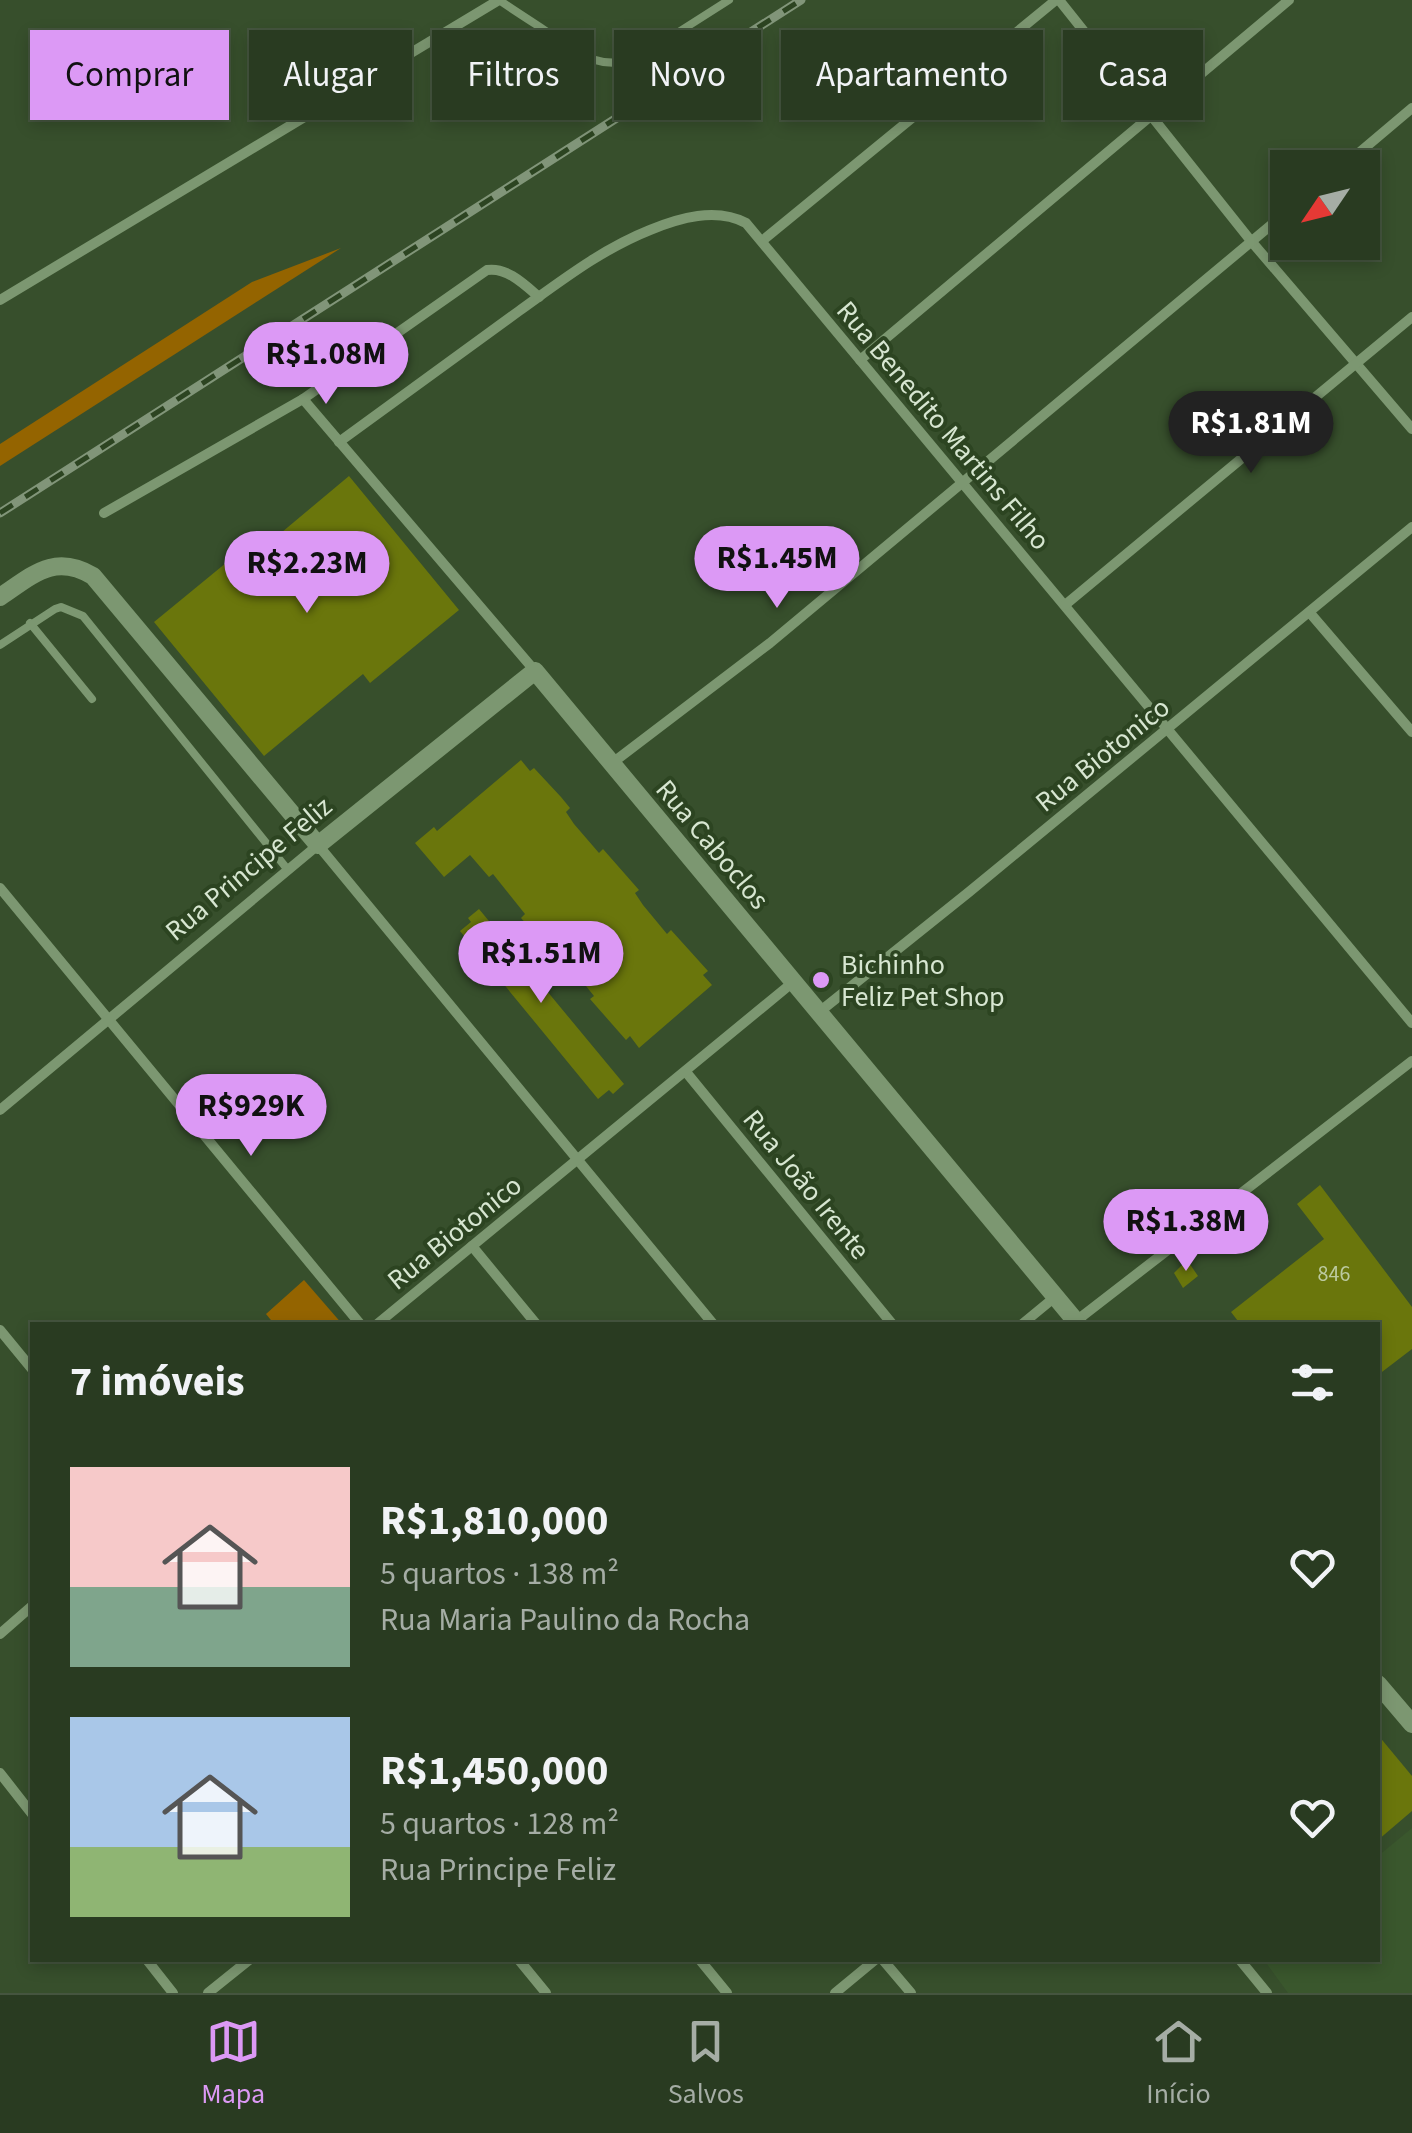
<!DOCTYPE html>
<html lang="pt">
<head>
<meta charset="utf-8">
<style>
  body { margin:0; font-family:"Source Sans 3",sans-serif; background:#35462e; color:#f1f3f6; height:100vh; display:flex; flex-direction:column; font-size:38px; white-space:nowrap }
  * { box-sizing:border-box; margin:0 }
  p { font-size:32px; color:#a5ada5 }
  .icon { flex:none; width:55px; height:55px; fill:none; stroke:currentColor; stroke-width:2; stroke-linecap:round; stroke-linejoin:round }
  .map { position:relative; flex:1; overflow:hidden }
  .details { position:absolute; left:30px; top:1322px; width:1350px; height:640px; display:flex; flex-direction:column; background:#293b21; border-radius:0px; box-shadow:0 5px 15px #0003,0 0 0 2px #45553f }
  .details>* { flex:none }
  .hud { position:absolute; left:30px; top:30px; width:1352px; height:90px; display:flex; gap:20px }
  .needle { width:65px; rotate:235deg }
  .fabs { position:absolute; left:1270px; top:150px; display:grid; gap:20px }
  .fabs a { display:grid; place-items:center; width:110px; height:110px; border-radius:0px; background:#293b21; box-shadow:0 5px 15px #0003,0 0 0 2px #45553f; font-size:50px }
  .price { position:absolute; translate:-50% -85px; padding:0 22px; border-radius:35px; background:#dc99f5; color:#111; font-size:32px; line-height:65px; filter:drop-shadow(0 2px 5px #0008) }
  .price::after { content:''; position:absolute; left:50%; top:60px; width:30px; height:22px; margin-left:-15px; background:inherit; clip-path:polygon(0 0,100% 0,50% 100%) }
  .price.on { background:#222; color:#fff }
  ul { padding:0; list-style:none }
  li { display:flex; align-items:center; gap:30px; height:250px; padding:0 40px }
  li span { display:grid; place-items:center; flex:none; width:280px; height:200px; border-radius:0px; color:#555 }
  li>.icon { margin-inline-start:auto }
  span .icon { width:120px; height:120px; fill:#fffc; stroke-width:1 }
  li b { font-size:42px }
  h2 { display:flex; justify-content:space-between; align-items:center; height:120px; padding:0 40px; font-size:42px }
  .chip { padding:0 35px; border-radius:0px; background:#293b21; box-shadow:0 5px 15px #0003,0 0 0 2px #45553f; font-size:35px; line-height:90px }
  .chip.on { background:#dc99f5; color:#111 }
  .dock { display:flex; justify-content:space-around; align-items:center; height:140px; border-top:2px solid #45553f; background:#293b21; font-size:28px; color:#a5ada5 }
  .dock a { display:grid; justify-items:center; gap:5px }
  .dock .on { color:#dc99f5 }
  .map>svg:first-child { display:block }
  .built { fill:#3a572d }
  .green { fill:#946400 }
  .building { fill:#6a760c }
  .lines { fill:none; stroke-linecap:round; stroke-linejoin:round }
  .service { stroke:#7c9771; stroke-width:8 }
  .minor { stroke:#7c9771; stroke-width:10 }
  .tertiary { stroke:#7c9771; stroke-width:18 }
  .rail-casing { stroke:#819579; stroke-width:9 }
  .rail { stroke:#2c4421; stroke-width:5; stroke-dasharray:15; stroke-linecap:butt }
  .poi-dot { fill:#dc99f5; stroke:#2c4421; stroke-width:4 }
  .labels { text-anchor:middle; stroke-width:8; stroke-linejoin:round; paint-order:stroke }
  .number-label { font-size:22px; fill:#bccaa0 }
  .street-label { font-size:28px; fill:#d7e6d1; stroke:#2c4421 }
  .poi-label { font-size:28px; fill:#d7e6d1; stroke:#2c4421; text-anchor:start }
</style>
</head>
<body>
<div class="map">
<svg width="1412" height="1993" viewBox="0 0 1412 1993">
  <rect width="100%" height="100%" fill="#374f2c"/>
  <polygon class="built" points="1412,1828 1412,1993 1288,1993 1264,1960 1378,1960 1378,1856"/>
  <g class="green">
    <polygon points="341,248 0,466 0,444 252,282"/>
    <polygon points="304,1280 343,1325 275,1325 266,1314"/>
  </g>
  <g class="building">
    <polygon points="349,476 459,610 370,683 363,674 264,756 154,622 243,549 251,558"/>
    <polygon points="521,760 530,771 534,768 561,797 570,808 566,812 574,824 599,853 603,849 639,890 635,893 643,905 667,934 671,930 708,971 703,975 712,985 639,1048 630,1036 626,1040 590,999 594,996 561,955 557,959 521,918 525,914 493,874 489,877 470,855 444,877 415,843 434,827 437,831"/>
    <polygon points="479,909 624,1084 613,1094 609,1090 598,1099 460,931 471,922 468,918"/>
    <polygon points="1320,1185 1412,1307 1412,1349 1378,1375 1378,1325 1241,1325 1231,1312 1324,1239 1297,1204"/>
    <polygon points="1187,1260 1198,1276 1183,1288 1174,1273"/>
    <polygon points="1378,1735 1412,1776 1412,1811 1378,1840"/>
  </g>
  <g class="lines">
    <g class="service">
      <path d="M499 0C512 9 526 18 540 27 574 50 599 75 641 56L729 0"/>
      <polyline points="30,623 92,699"/>
      <polyline points="0,645 55,609 61,607 83,616 288,870"/>
    </g>
    <g class="minor">
      <polyline points="1059,0 1251,241 1412,429"/>
      <polyline points="1341,168 1412,108"/>
      <polyline points="762,241 1056,0"/>
      <polyline points="0,300 499,0"/>
      <polyline points="860,360 1289,0"/>
      <polyline points="303,399 535,671"/>
      <path d="M339 442C399 398 459 354 519 311 561 281 602 249 650 230 679 218 716 207 746 223L1412 1023"/>
      <path d="M104 513 303 399 487 270C507 267 524 284 539 297"/>
      <polyline points="1065,605 1412,317"/>
      <polyline points="1310,613 1412,732"/>
      <polyline points="611,764 770,643 1288,211"/>
      <polyline points="0,888 361,1325"/>
      <polyline points="818,1013 969,892 1412,527"/>
      <polyline points="686,1072 893,1325"/>
      <polyline points="0,1110 318,845 714,1325"/>
      <polyline points="472,1246 537,1325"/>
      <polyline points="1076,1321 1412,1061"/>
      <polyline points="376,1325 792,983"/>
      <polyline points="1021,1325 1055,1297"/>
      <polyline points="0,1330 32,1369"/>
      <polyline points="0,1634 32,1606"/>
      <polyline points="0,1773 32,1814"/>
      <polyline points="147,1960 173,1993"/>
      <polyline points="519,1960 546,1993"/>
      <polyline points="700,1960 727,1993"/>
      <polyline points="883,1960 911,1993"/>
      <polyline points="1240,1960 1267,1993"/>
      <polyline points="208,1993 249,1960"/>
      <polyline points="835,1993 875,1960"/>
    </g>
    <g class="tertiary">
      <path d="M0 597C33 575 54 553 93 576L318 845 535 671 1079 1325"/>
      <polyline points="1378,1684 1412,1724"/>
    </g>
    <g class="rail-casing">
      <polyline id="rail" points="0,513 801,0"/>
    </g>
    <use href="#rail" class="rail"/>
  </g>
  <circle class="poi-dot" cx="821" cy="980" r="10"/>
  <g class="labels">
    <g class="number-label">
      <text x="1334" y="1281">846</text>
    </g>
    <g class="street-label">
      <text transform="translate(944 425) rotate(50)" y="10">Rua Benedito Martins Filho</text>
      <text transform="translate(1102 754) rotate(-39)" y="10">Rua Biotonico</text>
      <text transform="translate(713 844) rotate(50)" y="10">Rua Caboclos</text>
      <text transform="translate(248 868) rotate(-40)" y="10">Rua Principe Feliz</text>
      <text transform="translate(807 1184) rotate(51)" y="10">Rua João Irente</text>
      <text transform="translate(454 1232) rotate(-39)" y="10">Rua Biotonico</text>
    </g>
    <g class="poi-label">
      <text x="841" y="974">Bichinho<tspan x="841" dy="32">Feliz Pet Shop</tspan></text>
    </g>
  </g>
</svg>
<div class="fabs">
<a><svg class="needle" viewBox="-14 -14 28 28"><path d="M0-13l5 13h-10z" fill="#e53935"/><path d="M0 13l5-13h-10z" fill="#a5ada5"/></svg></a>
</div>
<b class="price" style="left:326px;top:407px">R$1.08M</b>
<b class="price on" style="left:1251px;top:476px">R$1.81M</b>
<b class="price" style="left:777px;top:611px">R$1.45M</b>
<b class="price" style="left:307px;top:616px">R$2.23M</b>
<b class="price" style="left:541px;top:1006px">R$1.51M</b>
<b class="price" style="left:251px;top:1159px">R$929K</b>
<b class="price" style="left:1186px;top:1274px">R$1.38M</b>
<div class="hud">
<a class="chip on">Comprar</a>
<a class="chip">Alugar</a>
<a class="chip">Filtros</a>
<a class="chip">Novo</a>
<a class="chip">Apartamento</a>
<a class="chip">Casa</a>
</div>
<section class="details">
<h2>7 imóveis<svg class="icon" aria-label="filters" viewBox="0 0 24 24"><path d="M4 7h16M4 17h16"/><circle cx="9" cy="7" r="2"/><circle cx="15" cy="17" r="2"/></svg></h2>
<ul>
<li><span style="background:linear-gradient(#f6c9c9 60%,#7fa58c 0)"><svg class="icon" aria-label="home" viewBox="0 0 24 24"><path d="M3 11l9-7 9 7M6 9v11h12V9"/></svg></span><div><b>R$1,810,000</b><p>5 quartos · 138 m²</p><p>Rua Maria Paulino da Rocha</p></div><svg class="icon" aria-label="heart" viewBox="0 0 24 24"><path d="M12 20l-8-8c-3-5 5-10 8-4 3-6 11-1 8 4z"/></svg></li>
<li><span style="background:linear-gradient(#a9c7e8 65%,#8fb573 0)"><svg class="icon" aria-label="home" viewBox="0 0 24 24"><path d="M3 11l9-7 9 7M6 9v11h12V9"/></svg></span><div><b>R$1,450,000</b><p>5 quartos · 128 m²</p><p>Rua Principe Feliz</p></div><svg class="icon" aria-label="heart" viewBox="0 0 24 24"><path d="M12 20l-8-8c-3-5 5-10 8-4 3-6 11-1 8 4z"/></svg></li>
</ul>
</section>
</div>
<nav class="dock">
<a class="on"><svg class="icon" aria-label="map" viewBox="0 0 24 24"><path d="M3 6l6-2 6 2 6-2v14l-6 2-6-2-6 2zM9 4v14M15 6v14"/></svg>Mapa</a>
<a><svg class="icon" aria-label="saved" viewBox="0 0 24 24"><path d="M7 4h10v16l-5-4-5 4z"/></svg>Salvos</a>
<a><svg class="icon" aria-label="home" viewBox="0 0 24 24"><path d="M3 11l9-7 9 7M6 9v11h12V9"/></svg>Início</a>
</nav>
</body>
</html>
